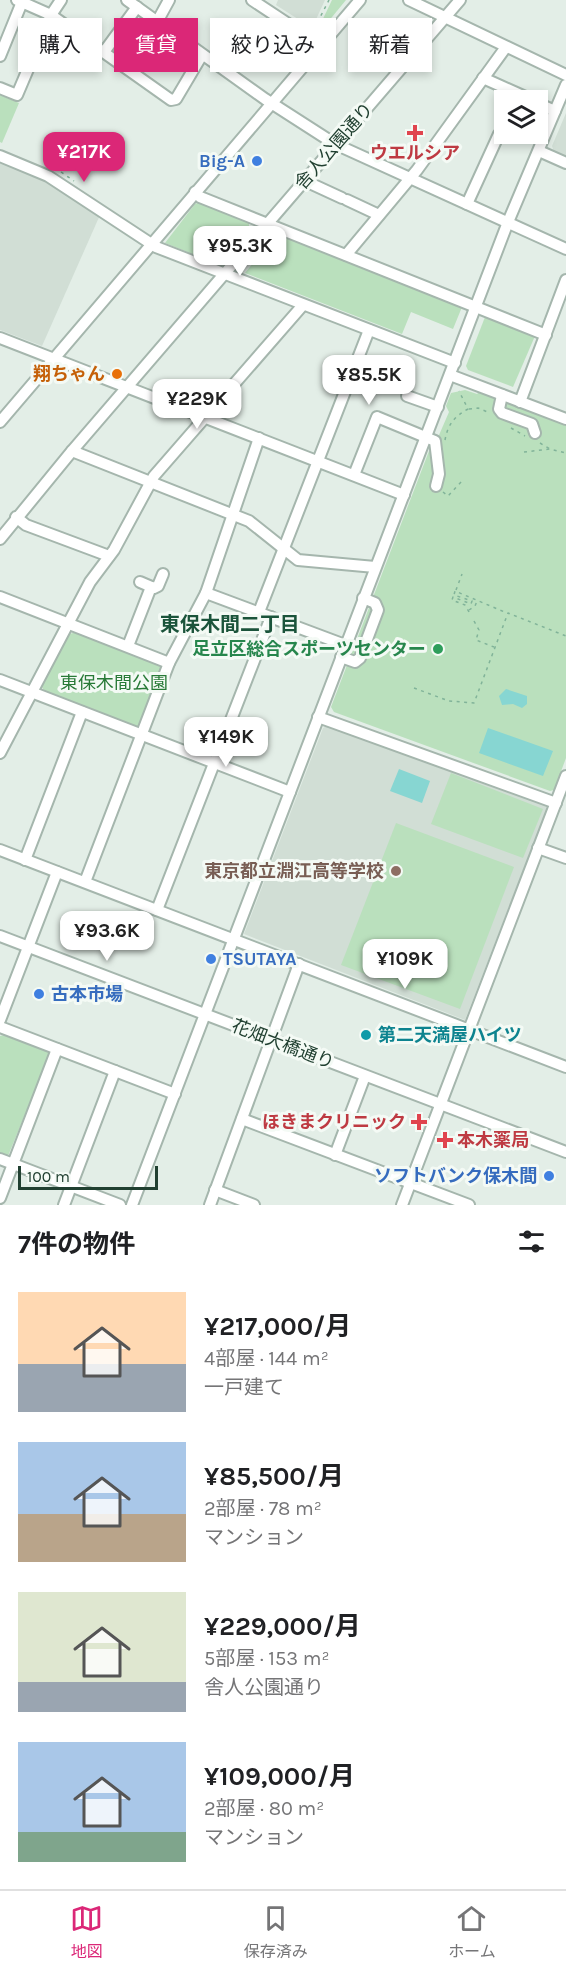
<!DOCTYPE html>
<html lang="ja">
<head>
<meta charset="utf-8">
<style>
  body { margin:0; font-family:Karla,"Noto Sans JP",sans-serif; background:#f2f2f2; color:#202124; height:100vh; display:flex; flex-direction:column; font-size:22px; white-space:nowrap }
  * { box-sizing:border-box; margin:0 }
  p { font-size:20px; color:#757577 }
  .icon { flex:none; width:33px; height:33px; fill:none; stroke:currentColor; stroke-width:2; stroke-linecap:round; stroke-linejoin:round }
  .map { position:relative; height:1205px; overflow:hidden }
  .drawer { display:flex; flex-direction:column; background:#fff; flex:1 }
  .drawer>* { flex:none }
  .banner { position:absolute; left:18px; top:18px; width:531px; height:54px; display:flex; gap:12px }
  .buttons { position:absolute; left:494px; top:90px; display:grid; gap:12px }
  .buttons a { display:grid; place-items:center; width:54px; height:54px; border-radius:0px; background:#fff; box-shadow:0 3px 9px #0003; font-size:30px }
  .scale { position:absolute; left:18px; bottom:15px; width:140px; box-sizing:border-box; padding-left:6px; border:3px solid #214031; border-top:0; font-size:16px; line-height:21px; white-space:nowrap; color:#214031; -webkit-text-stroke:4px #f4faf5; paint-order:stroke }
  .price { position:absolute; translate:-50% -51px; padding:0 14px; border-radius:12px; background:#fff; color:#222; font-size:20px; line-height:39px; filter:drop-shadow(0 2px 3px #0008) }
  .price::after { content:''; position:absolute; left:50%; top:36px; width:18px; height:14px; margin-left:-9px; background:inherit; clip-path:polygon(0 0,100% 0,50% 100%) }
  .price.current { background:#db2777; color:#fff }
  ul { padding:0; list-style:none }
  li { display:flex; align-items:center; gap:18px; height:150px; padding:0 18px }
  li span { display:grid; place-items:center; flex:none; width:168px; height:120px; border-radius:0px; color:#555 }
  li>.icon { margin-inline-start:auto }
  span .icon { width:72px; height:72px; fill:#fffc; stroke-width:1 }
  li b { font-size:26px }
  h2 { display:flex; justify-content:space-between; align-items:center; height:72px; padding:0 18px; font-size:26px }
  .tag { padding:0 21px; border-radius:0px; background:#fff; box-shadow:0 3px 9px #0003; font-size:21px; line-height:54px }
  .tag.current { background:#db2777; color:#fff }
  .dock { display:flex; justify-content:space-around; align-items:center; height:84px; border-top:2px solid #e0e0e0; background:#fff; font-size:16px; color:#757577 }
  .dock a { display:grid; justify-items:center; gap:3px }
  .dock .current { color:#db2777 }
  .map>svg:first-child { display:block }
  .built { fill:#d1ded5 }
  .green { fill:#bae0bd }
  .water { fill:#87d6d2 }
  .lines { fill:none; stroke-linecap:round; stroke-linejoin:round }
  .minor-casing { stroke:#a5b6ad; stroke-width:14 }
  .path { stroke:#81b399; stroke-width:1.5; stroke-dasharray:3 4.5; stroke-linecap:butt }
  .minor { stroke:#fff; stroke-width:10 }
  .health-dot { fill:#e0444e; stroke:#f4faf5; stroke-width:2 }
  .shop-dot { fill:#3f7fe0; stroke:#f4faf5; stroke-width:2 }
  .food-dot { fill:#e8710a; stroke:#f4faf5; stroke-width:2 }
  .leisure-dot { fill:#2e9e5b; stroke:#f4faf5; stroke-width:2 }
  .education-dot { fill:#8d6e63; stroke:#f4faf5; stroke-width:2 }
  .culture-dot { fill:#0f9aa8; stroke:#f4faf5; stroke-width:2 }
  .labels { text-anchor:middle; stroke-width:6; stroke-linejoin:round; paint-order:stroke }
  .street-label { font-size:18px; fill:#214031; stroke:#f4faf5 }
  .health-label { font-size:18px; font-weight:bold; fill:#be3a42; stroke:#f4faf5 }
  .shop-label { font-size:18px; font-weight:bold; fill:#366cbe; stroke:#f4faf5; text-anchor:end }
  .food-label { font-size:18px; font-weight:bold; fill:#c56008; stroke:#f4faf5; text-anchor:end }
  .leisure-label { font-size:18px; font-weight:bold; fill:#27864d; stroke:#f4faf5; text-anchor:end }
  .park-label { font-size:18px; fill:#287a37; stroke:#f4faf5 }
  .education-label { font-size:18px; font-weight:bold; fill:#785e54; stroke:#f4faf5; text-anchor:end }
  .culture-label { font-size:18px; font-weight:bold; fill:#0d838f; stroke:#f4faf5; text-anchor:start }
  .neighbourhood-label { font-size:20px; font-weight:bold; fill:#1b543b; stroke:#f4faf5 }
</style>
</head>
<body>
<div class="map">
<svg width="566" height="1205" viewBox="0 0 566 1205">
  <rect width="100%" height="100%" fill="#e3eee7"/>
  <g class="built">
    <polygon points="278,0 325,0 312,28 276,5"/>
    <polygon points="566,113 566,157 554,152 552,146"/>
    <polygon points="0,160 48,180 100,215 42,346 0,330"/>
    <polygon points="327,726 546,805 547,809 465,1020 244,934 323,728"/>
  </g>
  <g class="green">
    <polygon points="332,0 346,0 323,28 320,25"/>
    <polygon points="0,95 19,103 2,143 0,142"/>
    <polygon points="200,202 249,221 249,227 215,263 165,243 195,204"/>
    <polygon points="277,234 462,307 453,329 411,312 402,334 245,273"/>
    <polygon points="485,317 535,336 513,387 468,370 466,366"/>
    <polygon points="465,390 477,394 479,392 566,425 566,758 554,790 550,791 334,712 331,707 429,451 433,449 449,412 446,406 451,393"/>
    <polygon points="77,632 160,664 162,670 140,726 135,728 44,691 42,687 69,634"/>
    <polygon points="451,773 543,809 523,858 431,824"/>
    <polygon points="396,823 514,867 460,1009 341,965"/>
    <polygon points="4,1035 48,1052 49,1056 8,1156 0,1153 0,1036"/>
  </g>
  <g class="water">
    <polygon points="506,689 527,696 527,704 522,708 513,704 502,705 499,696"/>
    <polygon points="488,728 553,751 543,776 479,753"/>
    <polygon points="399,769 430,781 422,803 390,791"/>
  </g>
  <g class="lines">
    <g class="minor-casing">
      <g id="minor">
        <polyline points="17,0 51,15 171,100 176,99 202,55"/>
        <polyline points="127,0 265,99 335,144 566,249"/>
        <polyline points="252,0 320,45"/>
        <polyline points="409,0 566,75"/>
        <polyline points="157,22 169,0"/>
        <polyline points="104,52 137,7"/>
        <polyline points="0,56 22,2"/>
        <polyline points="483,78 532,100"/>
        <polyline points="0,88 17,95 51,15 61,0"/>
        <polyline points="537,103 555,111"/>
        <polyline points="539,151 566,163"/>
        <polyline points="0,156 48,176 156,247 455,363"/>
        <polyline points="303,180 342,198"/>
        <polyline points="195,192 200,197 546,335"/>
        <polyline points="347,200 379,215"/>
        <polyline points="467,204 499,134"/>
        <polyline points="346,255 417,170 506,47"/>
        <polyline points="0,338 404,495"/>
        <polyline points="450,375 566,419"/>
        <polyline points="502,395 499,409 502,413 532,424 535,433"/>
        <polyline points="407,396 438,407"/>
        <polyline points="520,402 566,280"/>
        <polyline points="0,422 360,0"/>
        <polyline points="72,451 249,521 298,560 375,567"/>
        <polyline points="354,475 377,417 435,441 439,474 436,486"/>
        <polyline points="16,517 26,525 109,556"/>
        <polyline points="0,539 72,451 460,0"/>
        <polyline points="140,582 154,588 158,586 163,574"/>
        <polyline points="206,593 345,645"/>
        <polyline points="0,597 169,663"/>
        <polyline points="259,612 369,330"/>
        <polyline points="128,646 151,587"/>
        <polyline points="341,657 355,662 360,658 378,610 375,603 363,598"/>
        <polyline points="0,680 290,792"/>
        <polyline points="318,717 556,803"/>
        <polyline points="0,753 90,582 114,550 154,476 303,305"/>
        <polyline points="538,848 566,858"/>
        <polyline points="0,850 566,1067"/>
        <polyline points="25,860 82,712"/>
        <polyline points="85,882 169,663 206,593 259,438"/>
        <polyline points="157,910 271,617"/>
        <polyline points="0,936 566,1152"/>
        <polyline points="0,1020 57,872"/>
        <polyline points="0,1027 175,1094"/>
        <polyline points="242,1119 469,1205"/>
        <polyline points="335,1155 365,1076"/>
        <polyline points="0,1159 120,1205"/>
        <polyline points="215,1190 254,1205"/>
        <polyline points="0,1198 57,1049"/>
        <polyline points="64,1205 115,1071"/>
        <polyline points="132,1205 508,222 566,85"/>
        <polyline points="210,1205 299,964"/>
        <polyline points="402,1205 566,776"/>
      </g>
    </g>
    <g class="path">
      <polyline points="314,29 329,0"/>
      <polyline points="61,172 74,181"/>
      <polyline points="469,409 478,408 490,413"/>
      <polyline points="511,428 525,436"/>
      <path d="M445 440C448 424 454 417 468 409L459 391"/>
      <polyline points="540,443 550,449"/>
      <polyline points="524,452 550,449 566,453"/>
      <polyline points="443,492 448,496 462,481"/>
      <polyline points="456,590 462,574"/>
      <polyline points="469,610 475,606 477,601"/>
      <polyline points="469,612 465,605 452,600 453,597 471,604 472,601 454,595 455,591 507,613"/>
      <polyline points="474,621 479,630 476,640 494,647"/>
      <polyline points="414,688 449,701 474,703 508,613 566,636"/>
    </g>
    <use href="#minor" class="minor"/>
  </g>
  <g class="health-dot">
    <path d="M412 124h6v6h6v6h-6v6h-6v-6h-6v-6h6z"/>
    <path d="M416 1113h6v6h6v6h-6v6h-6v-6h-6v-6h6z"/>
    <path d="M442 1131h6v6h6v6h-6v6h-6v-6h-6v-6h6z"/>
  </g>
  <g class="shop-dot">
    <circle cx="257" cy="161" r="6"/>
    <circle cx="211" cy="959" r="6"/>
    <circle cx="39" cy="994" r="6"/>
    <circle cx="549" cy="1176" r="6"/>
  </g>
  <circle class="food-dot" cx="117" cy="374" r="6"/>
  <circle class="leisure-dot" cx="438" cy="649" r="6"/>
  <circle class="education-dot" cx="396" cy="871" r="6"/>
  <circle class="culture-dot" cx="366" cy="1035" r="6"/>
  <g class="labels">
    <g class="street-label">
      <text transform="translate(334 146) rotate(-49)" y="6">舎人公園通り</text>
      <text transform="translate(283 1044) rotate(21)" y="6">花畑大橋通り</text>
    </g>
    <g class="health-label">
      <text x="415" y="159">ウエルシア</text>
      <text x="406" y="1128" text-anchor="end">ほきまクリニック</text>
      <text x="457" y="1146" text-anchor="start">本木薬局</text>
    </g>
    <g class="shop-label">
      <text x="245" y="167">Big-A</text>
      <text x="223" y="965" text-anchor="start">TSUTAYA</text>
      <text x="51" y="1000" text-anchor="start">古本市場</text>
      <text x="537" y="1182">ソフトバンク保木間</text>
    </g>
    <g class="food-label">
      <text x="105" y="380">翔ちゃん</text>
    </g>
    <g class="leisure-label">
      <text x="426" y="655">足立区総合スポーツセンター</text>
    </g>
    <g class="park-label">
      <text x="114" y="689">東保木間公園</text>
    </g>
    <g class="education-label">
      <text x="384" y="877">東京都立淵江高等学校</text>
    </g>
    <g class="culture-label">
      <text x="378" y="1041">第二天満屋ハイツ</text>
    </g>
    <g class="neighbourhood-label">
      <text x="230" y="631">東保木間二丁目</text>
    </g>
  </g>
</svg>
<div class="buttons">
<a><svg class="icon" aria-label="layers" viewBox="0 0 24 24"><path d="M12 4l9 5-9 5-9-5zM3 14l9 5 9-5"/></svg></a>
</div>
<div class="scale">100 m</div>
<b class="price current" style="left:84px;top:183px">¥217K</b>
<b class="price" style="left:240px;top:277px">¥95.3K</b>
<b class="price" style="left:369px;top:406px">¥85.5K</b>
<b class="price" style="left:197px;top:430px">¥229K</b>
<b class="price" style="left:226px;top:768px">¥149K</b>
<b class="price" style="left:107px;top:962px">¥93.6K</b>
<b class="price" style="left:405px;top:990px">¥109K</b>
<div class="banner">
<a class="tag">購入</a>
<a class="tag current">賃貸</a>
<a class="tag">絞り込み</a>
<a class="tag">新着</a>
</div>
</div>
<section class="drawer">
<h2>7件の物件<svg class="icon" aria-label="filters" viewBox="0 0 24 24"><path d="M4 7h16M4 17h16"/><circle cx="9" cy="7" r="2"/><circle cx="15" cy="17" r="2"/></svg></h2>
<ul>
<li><span style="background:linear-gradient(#ffd9b3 60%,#9aa5b1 0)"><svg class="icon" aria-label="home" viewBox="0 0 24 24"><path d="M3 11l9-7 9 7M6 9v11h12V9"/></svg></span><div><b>¥217,000/月</b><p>4部屋 · 144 m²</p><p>一戸建て</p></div></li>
<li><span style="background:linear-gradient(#a9c7e8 60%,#b9a48a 0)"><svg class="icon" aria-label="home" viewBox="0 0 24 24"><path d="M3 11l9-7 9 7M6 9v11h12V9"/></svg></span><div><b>¥85,500/月</b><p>2部屋 · 78 m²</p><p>マンション</p></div></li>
<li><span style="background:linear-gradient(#dfe7d0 75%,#9aa5b1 0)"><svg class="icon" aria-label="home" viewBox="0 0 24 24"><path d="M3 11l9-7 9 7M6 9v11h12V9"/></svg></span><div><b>¥229,000/月</b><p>5部屋 · 153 m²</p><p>舎人公園通り</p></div></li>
<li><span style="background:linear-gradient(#a9c7e8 75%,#7fa58c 0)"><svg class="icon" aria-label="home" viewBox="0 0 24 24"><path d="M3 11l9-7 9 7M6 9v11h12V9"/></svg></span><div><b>¥109,000/月</b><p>2部屋 · 80 m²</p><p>マンション</p></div></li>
</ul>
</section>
<nav class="dock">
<a class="current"><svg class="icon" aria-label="map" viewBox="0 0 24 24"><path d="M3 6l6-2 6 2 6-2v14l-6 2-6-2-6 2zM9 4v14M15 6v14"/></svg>地図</a>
<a><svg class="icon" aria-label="saved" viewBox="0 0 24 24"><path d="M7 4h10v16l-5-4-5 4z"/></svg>保存済み</a>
<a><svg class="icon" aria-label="home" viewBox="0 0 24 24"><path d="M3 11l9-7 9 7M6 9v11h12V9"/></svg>ホーム</a>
</nav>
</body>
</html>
